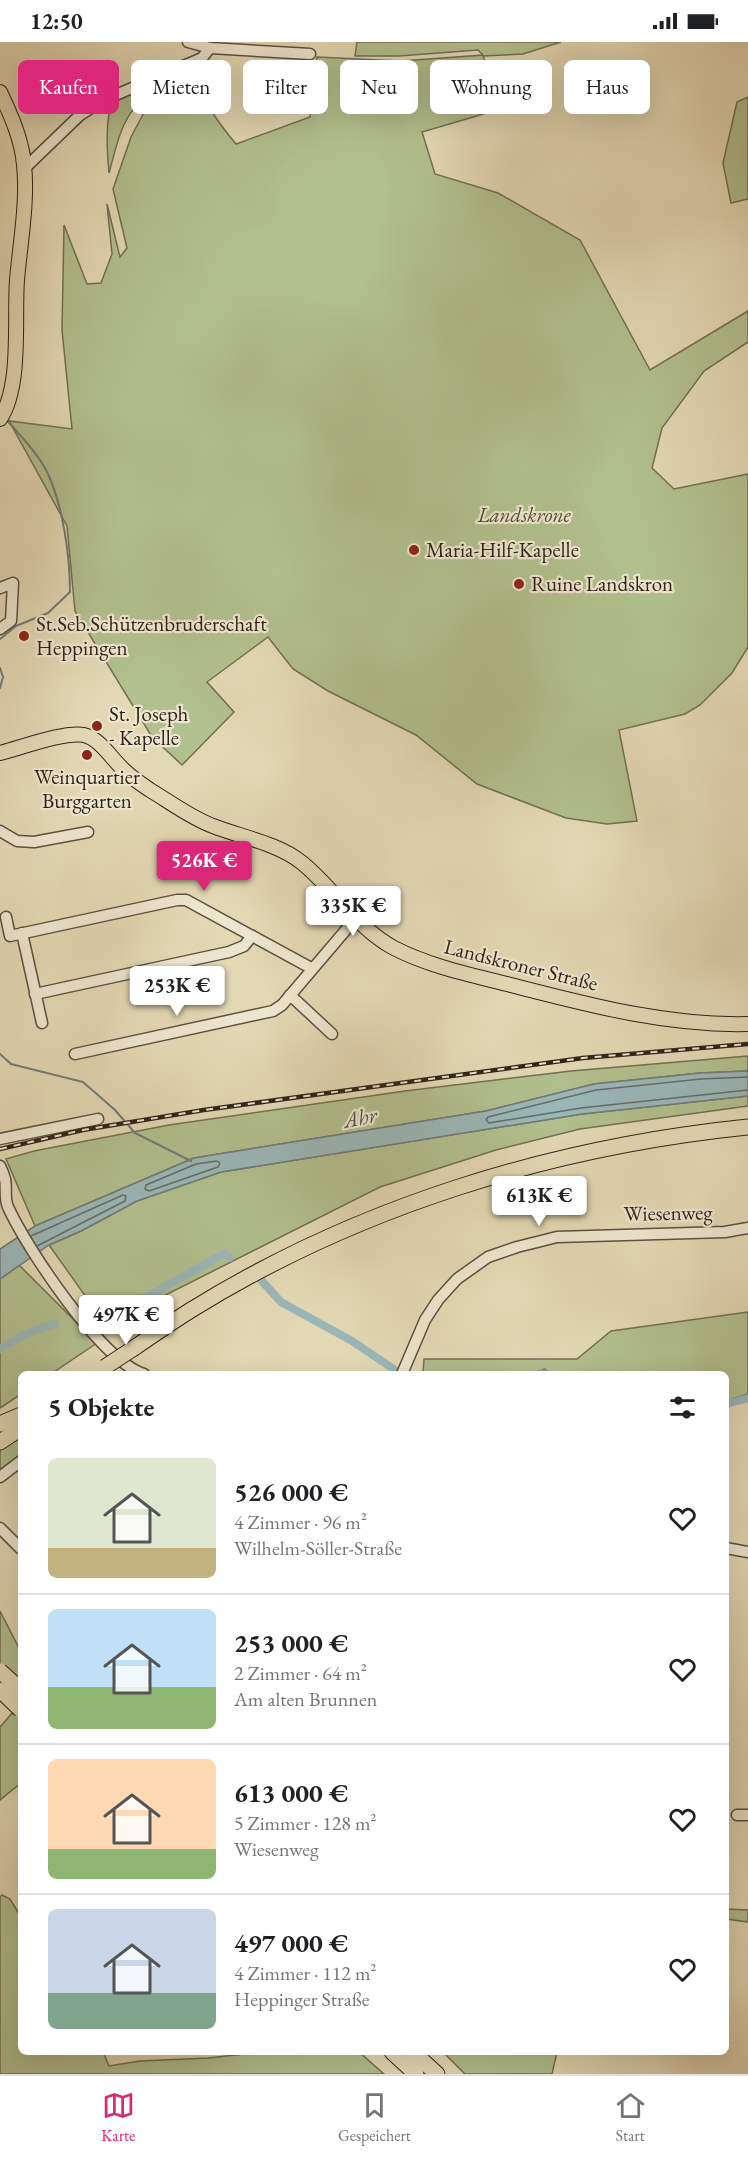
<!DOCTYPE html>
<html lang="de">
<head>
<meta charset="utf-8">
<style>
  body { margin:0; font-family:"EB Garamond",serif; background:#f6f6f6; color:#202124; height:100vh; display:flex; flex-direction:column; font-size:22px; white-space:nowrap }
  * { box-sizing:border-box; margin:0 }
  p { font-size:20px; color:#757577 }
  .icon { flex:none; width:33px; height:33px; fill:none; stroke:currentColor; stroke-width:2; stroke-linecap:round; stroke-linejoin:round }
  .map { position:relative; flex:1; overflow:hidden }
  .drawer { position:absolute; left:18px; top:1329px; width:711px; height:684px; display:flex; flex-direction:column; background:#fff; border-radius:9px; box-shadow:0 6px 24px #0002 }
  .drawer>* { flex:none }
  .banner { position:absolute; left:18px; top:18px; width:712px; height:54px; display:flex; gap:12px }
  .price { position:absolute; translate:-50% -51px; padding:0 14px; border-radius:6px; background:#fff; color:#222; font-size:20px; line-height:39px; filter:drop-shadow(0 2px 3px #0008) }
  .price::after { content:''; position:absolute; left:50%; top:36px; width:18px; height:14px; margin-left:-9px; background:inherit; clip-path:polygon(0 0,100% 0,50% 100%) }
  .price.active { background:#db2777; color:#fff }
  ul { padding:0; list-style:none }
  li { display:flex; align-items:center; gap:18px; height:150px; padding:0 30px }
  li+li { border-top:2px solid #e0e0e0 }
  li span { display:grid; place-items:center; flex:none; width:168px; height:120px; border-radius:9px; color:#555 }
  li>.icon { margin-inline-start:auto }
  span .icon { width:72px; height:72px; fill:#fffc; stroke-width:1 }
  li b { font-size:26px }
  h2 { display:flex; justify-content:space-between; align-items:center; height:72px; padding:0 30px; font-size:26px }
  .pill { padding:0 21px; border-radius:9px; background:#fff; box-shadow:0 6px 24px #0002; font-size:21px; line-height:54px }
  .pill.active { background:#db2777; color:#fff }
  .status { display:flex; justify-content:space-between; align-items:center; height:42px; padding:0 30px; background:#fff; direction:ltr }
  .status svg { height:16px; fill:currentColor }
  .dock { display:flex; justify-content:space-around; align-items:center; height:84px; border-top:2px solid #e0e0e0; background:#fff; font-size:16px; color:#757577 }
  .dock a { display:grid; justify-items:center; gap:3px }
  .dock .active { color:#db2777 }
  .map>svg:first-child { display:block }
  .green { fill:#b2bf8e; stroke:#717053; stroke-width:1.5 }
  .water { fill:#9ab7b8; stroke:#707b78; stroke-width:1.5 }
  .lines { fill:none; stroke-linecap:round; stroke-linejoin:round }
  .shore { stroke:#656c68; stroke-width:1.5 }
  .stream { stroke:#707b78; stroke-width:2 }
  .canal { stroke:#9ab7b8; stroke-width:8 }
  .minor-casing { stroke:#5d503f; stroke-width:13 }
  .major-casing { stroke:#302218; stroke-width:16 }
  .highway-casing { stroke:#302218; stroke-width:17 }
  .minor { stroke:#ede6ce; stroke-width:10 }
  .major { stroke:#e3d8b4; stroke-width:14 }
  .highway { stroke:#e3d8b4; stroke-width:15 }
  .rail-casing { stroke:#302218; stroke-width:4.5 }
  .rail { stroke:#ede6ce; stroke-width:2; stroke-dasharray:7; stroke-linecap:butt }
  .highway-bridge-casing { stroke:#302218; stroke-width:17; stroke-linecap:butt }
  .highway-bridge { stroke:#e3d8b4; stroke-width:15 }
  .poi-dot { fill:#8f2418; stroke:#ede6ce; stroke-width:2 }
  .labels { text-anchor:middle; stroke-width:4.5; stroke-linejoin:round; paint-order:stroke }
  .park-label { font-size:21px; font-style:italic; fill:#504936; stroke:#ede6ce }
  .poi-label { font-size:21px; fill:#302218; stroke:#ede6ce; text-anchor:start }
  .street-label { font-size:21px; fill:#302218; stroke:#ede6ce }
  .water-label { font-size:22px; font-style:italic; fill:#504f48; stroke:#ede6ce }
</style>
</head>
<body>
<div class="status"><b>12:50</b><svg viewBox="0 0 49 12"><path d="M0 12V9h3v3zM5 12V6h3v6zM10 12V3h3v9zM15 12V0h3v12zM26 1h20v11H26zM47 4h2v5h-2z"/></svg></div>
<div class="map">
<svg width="748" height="2032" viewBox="0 0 748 2032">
  <rect width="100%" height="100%" fill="#e3d8b4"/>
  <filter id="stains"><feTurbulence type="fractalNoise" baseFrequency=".00333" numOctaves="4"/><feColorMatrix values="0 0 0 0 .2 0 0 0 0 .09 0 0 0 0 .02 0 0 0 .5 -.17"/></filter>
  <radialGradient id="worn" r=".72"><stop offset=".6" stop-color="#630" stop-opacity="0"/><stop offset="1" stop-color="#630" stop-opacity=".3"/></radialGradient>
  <g class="green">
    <path d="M357 0H561L523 12 483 14 504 66 422 90 435 132 498 151 580 198 650 328 748 269V300L704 329 662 386 652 426 674 447 748 432V605L732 631 700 663 685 672 619 688 637 779 607 782 566 776 477 742 416 693 328 649 293 627 268 595 207 640 234 670 182 723 152 695 75 569 67 484 9 379 72 387 62 288 64 183 87 242 101 241 112 212 107 162 120 215 127 206 113 147 131 95 146 67 169 51 198 37C203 61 221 84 236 102L310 75 317 15 401 19 483 13 478 8 399 14H355Z"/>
    <path d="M195 23C185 39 164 42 148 53 122 71 117 102 109 131 107 108 105 82 112 59Z"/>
    <polygon points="748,55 748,157 731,161 723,121 737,60"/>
    <polygon points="748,1014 748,1029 700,1031 594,1042 486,1069 194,1116 35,1184 6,1117 34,1109 169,1083 405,1049 571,1029"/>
    <polygon points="748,1054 748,1064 580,1087 496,1108 380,1145 106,1283 49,1203 81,1189 137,1159 221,1130 582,1072"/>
    <polygon points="19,1223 97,1301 51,1332 21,1332 21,1352 0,1366 0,1237"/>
    <polygon points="748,1270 748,1352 726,1359 726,1332 550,1332 545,1327 530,1332 423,1332 424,1317 577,1317 611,1289"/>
    <polygon points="21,1393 21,1413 0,1428 0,1408"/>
    <polygon points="0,1569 21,1610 21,1638 0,1659"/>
    <polygon points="21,1661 21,1741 0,1758 0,1685"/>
    <polygon points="2,1853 10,1857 21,1875 21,2010 103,2010 109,2024 140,2019 208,2016 263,2010 359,2010 384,2032 0,2032 0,1855"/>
    <polygon points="726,1867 748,1868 748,1880 726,1877"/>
    <polygon points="443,2010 557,2010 552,2032 465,2032"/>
  </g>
  <polygon class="water" points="748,1029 748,1054 582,1072 221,1130 137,1159 81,1189 49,1203 0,1237 0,1207 35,1184 194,1116 486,1069 594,1042 700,1031"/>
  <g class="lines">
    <g class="shore">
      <polyline points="748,1035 701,1037 596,1048 488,1075 486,1078 489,1081 581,1066 748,1048"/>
      <polygon points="217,1119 220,1121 218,1125 149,1149 145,1147 146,1143 196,1122"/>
      <polyline points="31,1194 123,1153 126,1154 125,1159 37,1204"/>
    </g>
    <g class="stream">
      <path d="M0 597 16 584 48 571 70 550C70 514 63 465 48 432 39 412 20 394 6 377"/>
      <polyline points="0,626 3,635 0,646"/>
      <polyline points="0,1012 11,1022 83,1040 115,1068 135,1091 191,1119"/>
    </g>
    <g class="canal">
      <polyline points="261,1238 281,1260 352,1299 401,1332"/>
      <polyline points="106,1278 225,1211 230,1216"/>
      <path d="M0 1307C17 1296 35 1286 55 1282"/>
      <polyline points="542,1332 545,1332"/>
      <polyline points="726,1362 748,1356"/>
    </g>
    <g class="minor-casing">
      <g id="minor">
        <polyline points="188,0 210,6 310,12"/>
        <polyline points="25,126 80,73 104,58 202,16 210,6"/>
        <polyline points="0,546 13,541 11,579 0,587"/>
        <polyline points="0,789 17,799 34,800 88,790"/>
        <polyline points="6,875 10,894 177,858 186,858 311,926"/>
        <polyline points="22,891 42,981"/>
        <polyline points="35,952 229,910 244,904 252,894"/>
        <polyline points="290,953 332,992"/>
        <polyline points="75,1012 273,969 282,963 356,876"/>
        <polyline points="0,1097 98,1077"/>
        <path d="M0 1124C2 1128 4 1133 5 1137 7 1146 4 1156 8 1165 26 1205 102 1320 144 1332"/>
        <polyline points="402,1332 425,1278 438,1258 457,1237 488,1215 517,1205 557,1195 725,1190 748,1186"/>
        <polyline points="0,1435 21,1419"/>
        <polyline points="0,1486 21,1507"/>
        <polyline points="726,1506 748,1510"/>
        <polyline points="737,1773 748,1773"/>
      </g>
    </g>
    <g class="major-casing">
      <g id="major">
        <path d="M0 50C11 73 22 98 24 123 28 159 20 202 17 238 14 277 22 344 0 377"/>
        <path d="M0 711C20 706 65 689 84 693 101 697 112 718 125 729 132 736 141 742 150 748 170 760 191 776 213 784 241 795 277 801 301 820 334 846 356 886 394 906 431 925 472 933 511 943 589 963 667 984 748 982"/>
      </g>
    </g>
    <g class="highway-casing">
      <g id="highway">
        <path d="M134 1306C153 1293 172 1280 191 1268 359 1164 552 1105 748 1085"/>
        <polyline points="0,1382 21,1373"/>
        <polyline points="0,1400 21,1386"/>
        <polyline points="392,2010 416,2032"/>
        <polyline points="413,2010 437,2032"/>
      </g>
    </g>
    <use href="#minor" class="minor"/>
    <use href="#major" class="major"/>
    <use href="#highway" class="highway"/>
    <g class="rail-casing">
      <polyline id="rail" points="0,1107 83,1088 204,1068 583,1016 748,1002"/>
    </g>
    <use href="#rail" class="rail"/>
    <g class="highway-bridge-casing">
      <g id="highway-bridge">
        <polyline points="105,1325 134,1306"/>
        <polyline points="0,1629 21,1648"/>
        <polyline points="0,1648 21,1668"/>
      </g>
    </g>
    <use href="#highway-bridge" class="highway-bridge"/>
  </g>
  <g class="poi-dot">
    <circle cx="414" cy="508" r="6"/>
    <circle cx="519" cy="542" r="6"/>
    <circle cx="24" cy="594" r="6"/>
    <circle cx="97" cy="684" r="6"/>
    <circle cx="87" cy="713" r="6"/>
  </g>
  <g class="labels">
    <g class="park-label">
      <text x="524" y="480">Landskrone</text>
    </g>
    <g class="poi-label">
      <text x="426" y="515">Maria-Hilf-Kapelle</text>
      <text x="531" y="549">Ruine Landskron</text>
      <text x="36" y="589">St.Seb.Schützenbruderschaft<tspan x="36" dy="24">Heppingen</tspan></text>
      <text x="109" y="679">St. Joseph<tspan x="109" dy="24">- Kapelle</tspan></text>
      <text x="87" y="742" text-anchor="middle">Weinquartier<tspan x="87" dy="24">Burggarten</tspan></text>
    </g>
    <g class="street-label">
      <text transform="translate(521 923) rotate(14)" y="7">Landskroner Straße</text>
      <text transform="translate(668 1171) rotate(-1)" y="7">Wiesenweg</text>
    </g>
    <g class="water-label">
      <text transform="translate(360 1075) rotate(-11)" y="8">Ahr</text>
    </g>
  </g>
  <rect width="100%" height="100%" filter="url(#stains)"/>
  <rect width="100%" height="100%" fill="url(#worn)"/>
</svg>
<b class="price active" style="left:204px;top:850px">526K €</b>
<b class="price" style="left:353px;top:895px">335K €</b>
<b class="price" style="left:177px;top:975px">253K €</b>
<b class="price" style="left:539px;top:1185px">613K €</b>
<b class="price" style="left:126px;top:1304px">497K €</b>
<div class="banner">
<a class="pill active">Kaufen</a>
<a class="pill">Mieten</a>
<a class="pill">Filter</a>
<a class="pill">Neu</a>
<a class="pill">Wohnung</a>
<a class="pill">Haus</a>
</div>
<section class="drawer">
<h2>5 Objekte<svg class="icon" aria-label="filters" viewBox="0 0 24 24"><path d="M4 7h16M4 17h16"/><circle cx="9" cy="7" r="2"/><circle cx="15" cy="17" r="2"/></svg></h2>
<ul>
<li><span style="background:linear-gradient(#dfe7d0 75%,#c2b280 0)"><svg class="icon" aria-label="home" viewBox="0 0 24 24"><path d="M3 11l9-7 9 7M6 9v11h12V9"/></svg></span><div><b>526 000 €</b><p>4 Zimmer · 96 m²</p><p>Wilhelm-Söller-Straße</p></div><svg class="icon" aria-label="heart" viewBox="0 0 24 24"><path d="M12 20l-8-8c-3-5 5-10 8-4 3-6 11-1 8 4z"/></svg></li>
<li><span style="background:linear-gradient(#bfe0f5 65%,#8fb573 0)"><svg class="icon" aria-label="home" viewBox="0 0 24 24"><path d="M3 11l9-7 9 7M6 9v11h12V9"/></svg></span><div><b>253 000 €</b><p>2 Zimmer · 64 m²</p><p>Am alten Brunnen</p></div><svg class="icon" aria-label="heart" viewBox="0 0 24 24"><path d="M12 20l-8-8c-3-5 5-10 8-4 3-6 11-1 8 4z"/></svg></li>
<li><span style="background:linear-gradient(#ffd9b3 75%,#8fb573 0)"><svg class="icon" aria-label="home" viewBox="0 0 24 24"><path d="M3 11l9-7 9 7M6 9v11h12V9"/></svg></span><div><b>613 000 €</b><p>5 Zimmer · 128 m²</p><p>Wiesenweg</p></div><svg class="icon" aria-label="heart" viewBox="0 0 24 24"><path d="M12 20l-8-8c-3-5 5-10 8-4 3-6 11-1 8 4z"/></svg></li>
<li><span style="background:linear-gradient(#c9d6e8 70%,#7fa58c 0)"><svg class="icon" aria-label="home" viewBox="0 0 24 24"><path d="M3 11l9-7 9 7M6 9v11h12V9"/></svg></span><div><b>497 000 €</b><p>4 Zimmer · 112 m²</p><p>Heppinger Straße</p></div><svg class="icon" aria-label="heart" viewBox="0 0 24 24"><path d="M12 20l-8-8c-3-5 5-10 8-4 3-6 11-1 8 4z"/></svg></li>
</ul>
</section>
</div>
<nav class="dock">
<a class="active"><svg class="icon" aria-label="map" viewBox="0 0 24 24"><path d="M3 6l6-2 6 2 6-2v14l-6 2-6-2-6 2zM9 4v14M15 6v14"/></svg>Karte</a>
<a><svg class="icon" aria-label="saved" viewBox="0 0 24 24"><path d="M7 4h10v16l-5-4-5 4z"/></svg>Gespeichert</a>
<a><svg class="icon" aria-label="home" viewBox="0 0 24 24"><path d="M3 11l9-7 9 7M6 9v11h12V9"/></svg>Start</a>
</nav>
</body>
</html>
